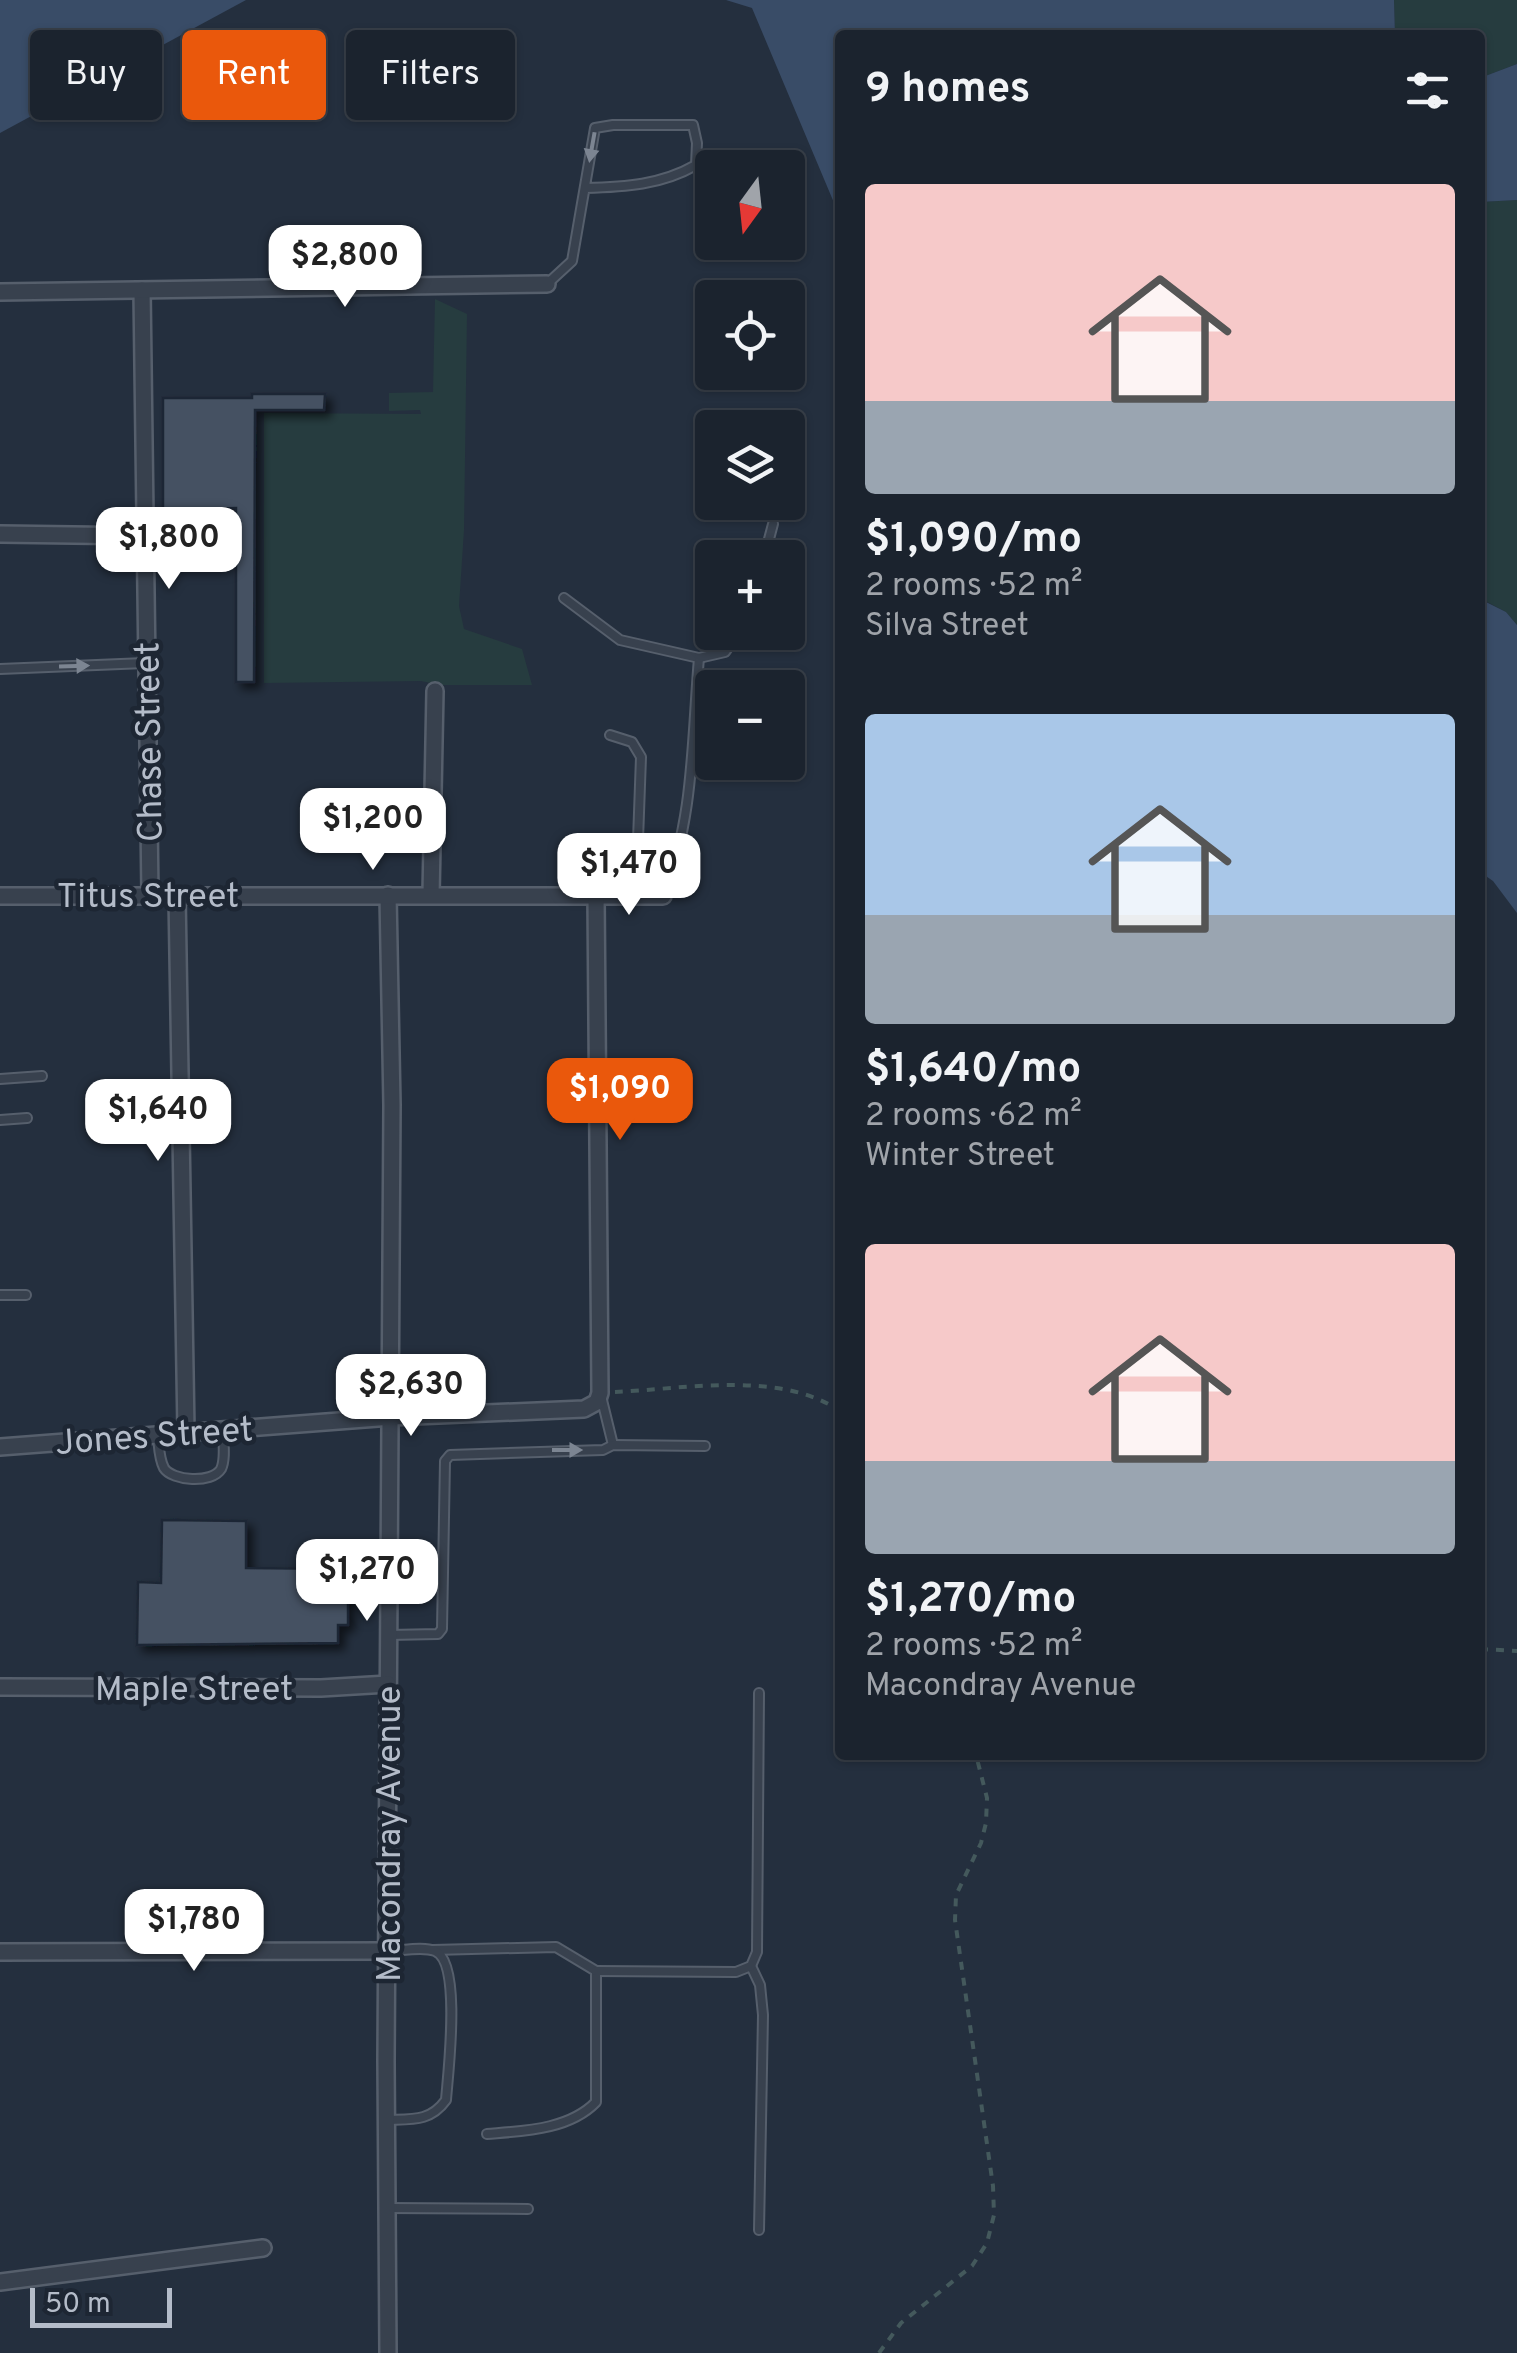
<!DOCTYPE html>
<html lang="en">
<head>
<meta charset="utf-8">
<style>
  body { margin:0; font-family:Overpass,sans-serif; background:#282f3a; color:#f1f3f6; height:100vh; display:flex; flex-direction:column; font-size:38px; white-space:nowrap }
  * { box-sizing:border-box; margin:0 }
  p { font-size:32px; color:#a0a4aa }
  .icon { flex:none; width:55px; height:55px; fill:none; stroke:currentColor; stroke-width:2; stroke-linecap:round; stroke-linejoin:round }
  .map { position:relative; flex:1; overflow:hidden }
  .sheet { position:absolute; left:835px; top:30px; width:650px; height:1730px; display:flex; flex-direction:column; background:#1b232e; border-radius:10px; box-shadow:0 2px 8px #0004,0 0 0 2px #39404a }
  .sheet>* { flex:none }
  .guide { position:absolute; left:30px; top:30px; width:655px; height:90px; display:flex; gap:20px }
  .needle { width:65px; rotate:195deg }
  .fabs { position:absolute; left:695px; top:150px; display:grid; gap:20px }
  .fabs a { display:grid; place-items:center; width:110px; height:110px; border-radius:10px; background:#1b232e; box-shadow:0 2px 8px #0004,0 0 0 2px #39404a; font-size:50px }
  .scale { position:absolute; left:30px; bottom:25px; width:142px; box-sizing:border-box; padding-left:10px; border:5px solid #b4bcc9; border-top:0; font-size:28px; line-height:35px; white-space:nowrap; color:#b4bcc9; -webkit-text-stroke:8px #1d2633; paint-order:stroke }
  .price { position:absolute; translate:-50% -85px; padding:0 22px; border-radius:20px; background:#fff; color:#222; font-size:32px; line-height:65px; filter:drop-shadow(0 2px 5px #0008) }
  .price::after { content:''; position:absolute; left:50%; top:60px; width:30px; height:22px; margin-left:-15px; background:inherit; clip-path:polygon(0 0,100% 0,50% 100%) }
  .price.active { background:#ea580c; color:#fff }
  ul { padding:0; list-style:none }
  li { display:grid; align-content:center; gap:20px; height:530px; padding:0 30px }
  li span { display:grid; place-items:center; height:310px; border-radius:10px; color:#555 }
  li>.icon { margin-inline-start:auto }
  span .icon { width:180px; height:180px; fill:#fffc; stroke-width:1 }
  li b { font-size:42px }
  h2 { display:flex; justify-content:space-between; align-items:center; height:120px; padding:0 30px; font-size:42px }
  .chip { padding:0 35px; border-radius:10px; background:#1b232e; box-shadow:0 2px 8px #0004,0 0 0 2px #39404a; font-size:35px; line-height:90px }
  .chip.active { background:#ea580c; color:#fff }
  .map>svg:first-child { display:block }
  .green { fill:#263c3f }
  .water { fill:#394c67 }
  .building { fill:#455162; stroke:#1f2835; stroke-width:2.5; filter:url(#shadow) }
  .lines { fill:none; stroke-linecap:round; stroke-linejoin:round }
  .service-casing { stroke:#565f6c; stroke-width:12 }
  .minor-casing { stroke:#565f6c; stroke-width:20 }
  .path { stroke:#44595c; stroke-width:4; stroke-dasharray:8 8; stroke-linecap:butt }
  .service { stroke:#38414e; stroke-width:8 }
  .minor { stroke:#38414e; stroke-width:15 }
  .oneway { fill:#7c8592 }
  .labels { text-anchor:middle; stroke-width:9; stroke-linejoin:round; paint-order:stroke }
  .street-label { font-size:35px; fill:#b4bcc9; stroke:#1d2633 }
</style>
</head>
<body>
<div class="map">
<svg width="1517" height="2353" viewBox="0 0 1517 2353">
  <defs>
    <filter id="shadow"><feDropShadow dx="6" dy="6" stdDeviation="5" flood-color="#0009"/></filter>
  </defs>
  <rect width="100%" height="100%" fill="#242f3e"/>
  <g class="green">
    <polygon points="1394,0 1517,0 1517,64 1480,78 1480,35 1395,35"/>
    <polygon points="1517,200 1517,625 1506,612 1480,598 1480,202"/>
    <polygon points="435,299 467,314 464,530 459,606 464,629 522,649 532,685 441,685 421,681 264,683 264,413 421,414 420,410 389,411 389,393 433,392"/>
  </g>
  <g class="water">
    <polygon points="0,0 246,0 0,133"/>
    <polygon points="726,0 1394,0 1395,35 840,35 840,217 752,8"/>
    <polygon points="1517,64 1517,200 1480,202 1480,78"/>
    <polygon points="1480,599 1506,612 1517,625 1517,913 1493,881 1480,872"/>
  </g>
  <g class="building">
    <polygon points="252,394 325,394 324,410 255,410 254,682 236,682 236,508 163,510 163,398 252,398"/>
    <polygon points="162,1520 246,1521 246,1568 348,1569 348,1625 338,1625 338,1643 137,1645 138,1582 161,1583"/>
  </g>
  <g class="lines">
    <g class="service-casing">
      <g id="service">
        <path d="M547 284 572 261 595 128 613 125H693L697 143 696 165C661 185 625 187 585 188"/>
        <polyline points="764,558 773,524"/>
        <path d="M564 598 620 640 699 658C692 738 694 821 663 896"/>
        <polyline points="699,658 725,652 739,632"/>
        <polyline points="0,669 145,663"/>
        <polyline points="610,735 632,742 641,757 636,896"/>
        <polyline points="0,1079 42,1076"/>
        <polyline points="0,1120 27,1118"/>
        <polyline points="0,1295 26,1295"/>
        <polyline points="601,1396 613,1445"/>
        <path d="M158 1437C159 1446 159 1459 164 1468 172 1481 212 1484 221 1469 226 1459 223 1441 223 1429"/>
        <polyline points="389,1635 438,1634 442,1629 445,1461 450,1455 603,1450 613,1445 705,1446"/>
        <path d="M433 1950 556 1947 596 1971V2102C569 2130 523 2131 487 2134"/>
        <polyline points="751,1966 760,1985 763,2015 759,2230"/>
        <polyline points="596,1971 736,1972 751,1966 757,1952 759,1693"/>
        <path d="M386 2120C412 2119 430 2122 446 2100 448 2073 462 1962 435 1951 423 1946 401 1951 388 1951"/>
        <polyline points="387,2208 528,2209"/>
      </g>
    </g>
    <g class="minor-casing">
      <g id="minor">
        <polyline points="142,290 150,894"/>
        <polyline points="0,292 547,284"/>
        <polyline points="0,534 146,536"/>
        <polyline points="177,895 186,1431"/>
        <polyline points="388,895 392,1105 386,2061 388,2353"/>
        <polyline points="431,895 435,691"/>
        <polyline points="0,896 663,896"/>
        <polyline points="0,1447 391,1417 584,1409 597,1402 600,1393 596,895"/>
        <polyline points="0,1687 321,1688 388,1684"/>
        <polyline points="0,1952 388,1951"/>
        <polyline points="0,2282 263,2248"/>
      </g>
    </g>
    <g class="path">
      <path d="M615 1392C685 1389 780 1370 840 1411"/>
      <polyline points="1480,1649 1517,1651"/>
      <polyline points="1081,1755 1098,1755"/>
      <polyline points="879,2353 901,2323 972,2266 987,2243 994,2215 993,2186 955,1920 956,1895 981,1843 986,1823 987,1798 976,1755"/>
    </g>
    <use href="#service" class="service"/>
    <use href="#minor" class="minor"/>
  </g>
  <defs><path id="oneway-solid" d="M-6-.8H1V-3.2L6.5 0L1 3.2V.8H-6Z" transform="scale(2.5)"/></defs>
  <g class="oneway">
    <use href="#oneway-solid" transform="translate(592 147) rotate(100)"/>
    <use href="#oneway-solid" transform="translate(74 666) rotate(-2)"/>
    <use href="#oneway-solid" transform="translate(567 1450)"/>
  </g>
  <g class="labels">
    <g class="street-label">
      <text transform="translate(148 742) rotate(-91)" y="12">Chase Street</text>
      <text x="148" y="907">Titus Street</text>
      <text transform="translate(154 1435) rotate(-4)" y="12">Jones Street</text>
      <text x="194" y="1700">Maple Street</text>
      <text transform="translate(388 1834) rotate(-90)" y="12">Macondray Avenue</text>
    </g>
  </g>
</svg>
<div class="fabs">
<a><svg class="needle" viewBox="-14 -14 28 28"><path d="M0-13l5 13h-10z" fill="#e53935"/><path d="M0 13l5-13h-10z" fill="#a0a4aa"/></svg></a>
<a><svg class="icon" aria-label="locate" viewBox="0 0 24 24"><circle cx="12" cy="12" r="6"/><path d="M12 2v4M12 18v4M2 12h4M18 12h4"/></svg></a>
<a><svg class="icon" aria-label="layers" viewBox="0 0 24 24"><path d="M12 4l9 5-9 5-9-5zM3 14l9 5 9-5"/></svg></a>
<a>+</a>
<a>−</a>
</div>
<div class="scale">50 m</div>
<b class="price" style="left:345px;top:310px">$2,800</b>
<b class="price" style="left:169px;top:592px">$1,800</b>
<b class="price" style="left:373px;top:873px">$1,200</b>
<b class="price" style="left:629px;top:918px">$1,470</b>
<b class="price active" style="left:620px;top:1143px">$1,090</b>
<b class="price" style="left:158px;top:1164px">$1,640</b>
<b class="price" style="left:411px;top:1439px">$2,630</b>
<b class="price" style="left:367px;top:1624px">$1,270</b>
<b class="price" style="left:194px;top:1974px">$1,780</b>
<div class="guide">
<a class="chip">Buy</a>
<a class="chip active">Rent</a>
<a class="chip">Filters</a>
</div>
<section class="sheet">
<h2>9 homes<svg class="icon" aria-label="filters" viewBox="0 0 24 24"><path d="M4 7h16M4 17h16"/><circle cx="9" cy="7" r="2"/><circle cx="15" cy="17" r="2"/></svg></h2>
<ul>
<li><span style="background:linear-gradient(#f6c9c9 70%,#9aa5b1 0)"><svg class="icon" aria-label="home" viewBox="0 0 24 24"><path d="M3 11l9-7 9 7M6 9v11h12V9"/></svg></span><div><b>$1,090/mo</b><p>2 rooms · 52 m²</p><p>Silva Street</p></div></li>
<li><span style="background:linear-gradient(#a9c7e8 65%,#9aa5b1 0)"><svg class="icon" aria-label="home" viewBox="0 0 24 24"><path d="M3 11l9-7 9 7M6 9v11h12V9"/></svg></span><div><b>$1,640/mo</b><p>2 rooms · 62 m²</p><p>Winter Street</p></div></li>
<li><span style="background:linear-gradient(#f6c9c9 70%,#9aa5b1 0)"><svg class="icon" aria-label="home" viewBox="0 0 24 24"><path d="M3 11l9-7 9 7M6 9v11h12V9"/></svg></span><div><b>$1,270/mo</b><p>2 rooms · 52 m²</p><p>Macondray Avenue</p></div></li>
</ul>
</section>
</div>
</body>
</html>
